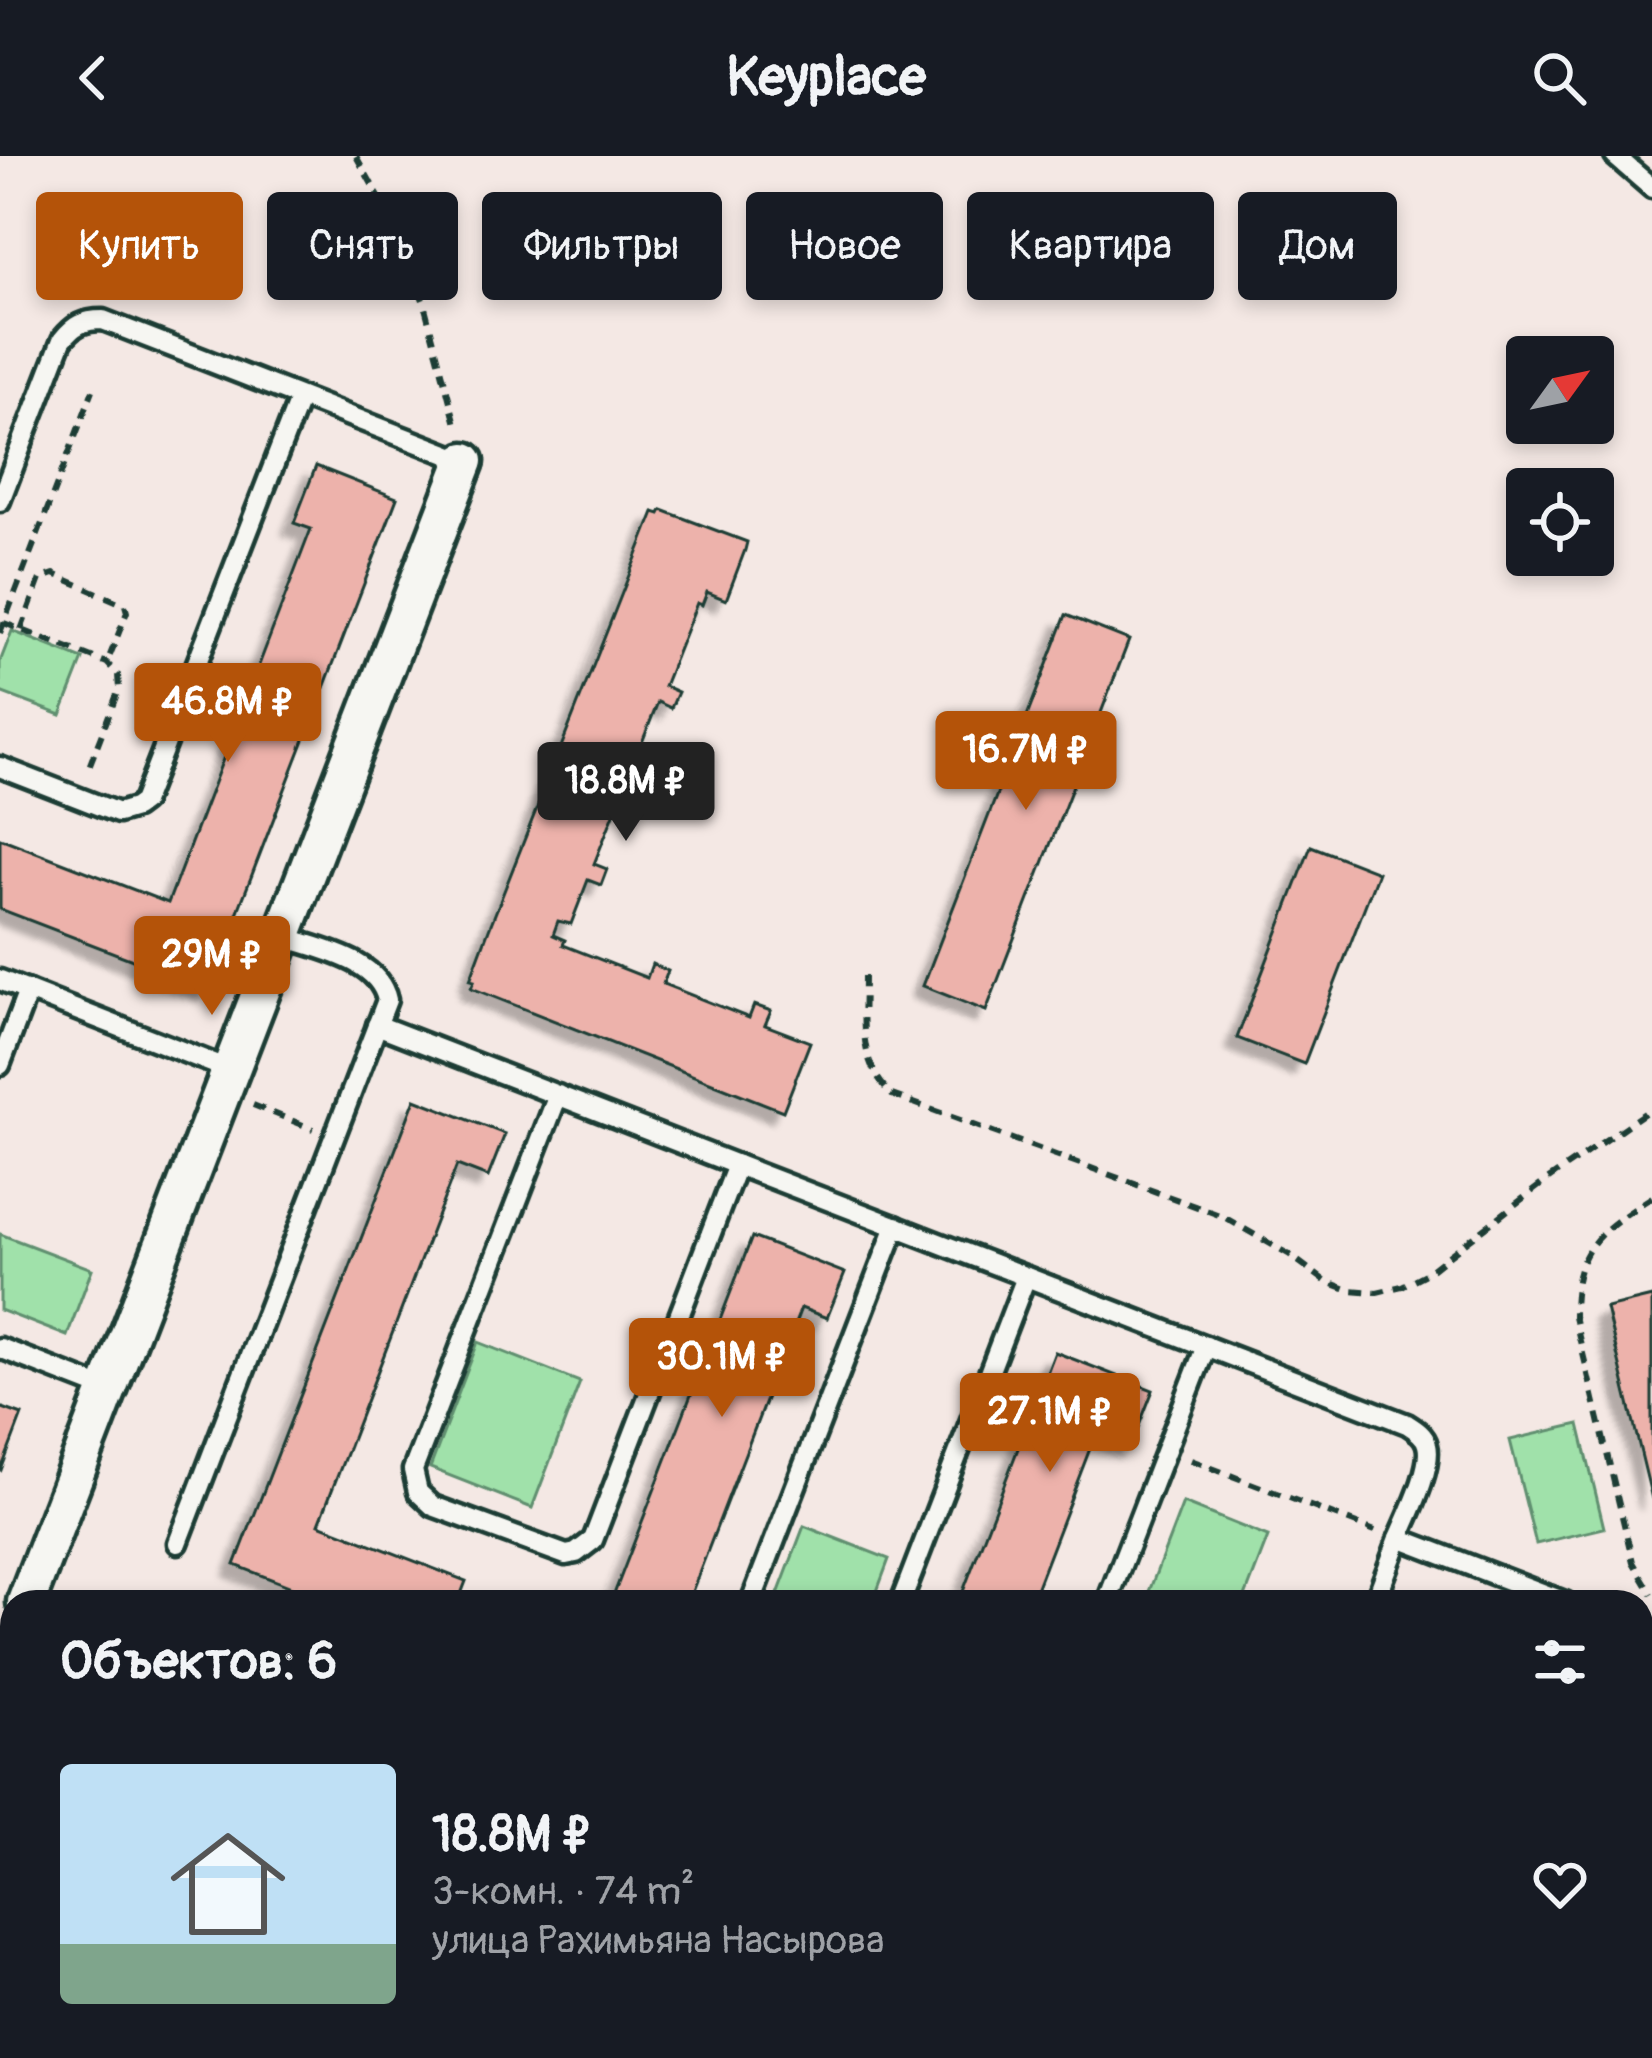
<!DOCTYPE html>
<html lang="ru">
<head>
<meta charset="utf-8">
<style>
  body { margin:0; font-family:Pangolin,sans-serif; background:#242831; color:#f1f3f6; height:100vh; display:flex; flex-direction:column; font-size:45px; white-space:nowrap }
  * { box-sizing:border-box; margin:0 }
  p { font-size:39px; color:#9ea1a6 }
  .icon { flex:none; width:66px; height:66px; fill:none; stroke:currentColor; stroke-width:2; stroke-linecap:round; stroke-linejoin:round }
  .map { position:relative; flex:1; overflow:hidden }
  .sheet { position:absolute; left:0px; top:1434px; width:1653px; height:468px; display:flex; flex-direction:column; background:#171b24; border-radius:36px 36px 0 0; box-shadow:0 6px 18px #0003 }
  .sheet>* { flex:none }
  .banner { position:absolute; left:36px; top:36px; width:1581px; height:108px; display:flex; gap:24px }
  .needle { width:78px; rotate:57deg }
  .buttons { position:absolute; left:1506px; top:180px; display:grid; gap:24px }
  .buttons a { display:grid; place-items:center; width:108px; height:108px; border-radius:12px; background:#171b24; box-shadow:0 6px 18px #0003; font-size:60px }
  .price { position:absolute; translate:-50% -102px; padding:0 27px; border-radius:12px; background:#b45309; color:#fff; font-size:39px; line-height:78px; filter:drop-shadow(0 3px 6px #0008) }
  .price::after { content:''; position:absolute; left:50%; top:72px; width:36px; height:27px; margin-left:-18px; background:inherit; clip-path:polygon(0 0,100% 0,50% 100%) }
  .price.selected { background:#222; color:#fff }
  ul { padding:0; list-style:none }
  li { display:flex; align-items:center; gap:36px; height:300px; padding:0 60px }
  li span { display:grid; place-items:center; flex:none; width:336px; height:240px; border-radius:12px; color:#555 }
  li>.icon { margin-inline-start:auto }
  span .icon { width:144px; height:144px; fill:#fffc; stroke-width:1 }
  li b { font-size:51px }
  h2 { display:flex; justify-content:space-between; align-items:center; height:144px; padding:0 60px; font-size:51px }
  .tag { padding:0 42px; border-radius:12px; background:#171b24; box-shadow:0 6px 18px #0003; font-size:42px; line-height:108px }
  .tag.selected { background:#b45309; color:#fff }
  header { display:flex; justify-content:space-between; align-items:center; height:156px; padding:0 60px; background:#171b24; font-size:54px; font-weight:700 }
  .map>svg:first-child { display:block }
  .green { fill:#a0e1aa; stroke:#608f6f; stroke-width:3 }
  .building { fill:#edb2ab; stroke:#1f3d34; stroke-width:3; filter:url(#shadow) }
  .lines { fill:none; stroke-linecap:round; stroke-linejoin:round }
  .lane-casing { stroke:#1f3d34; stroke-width:27 }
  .street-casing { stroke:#1f3d34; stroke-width:45 }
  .secondary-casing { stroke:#1f3d34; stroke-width:60 }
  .path { stroke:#1f3d34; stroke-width:6; stroke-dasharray:12 9; stroke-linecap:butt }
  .lane { stroke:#f6f6f2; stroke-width:18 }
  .street { stroke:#f6f6f2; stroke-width:36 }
  .secondary { stroke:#f6f6f2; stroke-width:51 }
</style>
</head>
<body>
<header><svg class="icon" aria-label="back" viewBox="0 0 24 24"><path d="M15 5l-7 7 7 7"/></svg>Keyplace<svg class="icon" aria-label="search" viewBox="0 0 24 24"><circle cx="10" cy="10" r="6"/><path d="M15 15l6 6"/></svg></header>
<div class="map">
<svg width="1652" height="1902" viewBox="0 0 1652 1902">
  <defs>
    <filter id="shadow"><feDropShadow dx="-11" dy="11" stdDeviation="3" flood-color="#0004"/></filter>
  </defs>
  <rect width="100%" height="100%" fill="#f4e8e4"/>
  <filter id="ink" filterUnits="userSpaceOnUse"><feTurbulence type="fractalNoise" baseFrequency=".00833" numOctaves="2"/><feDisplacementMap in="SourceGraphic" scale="24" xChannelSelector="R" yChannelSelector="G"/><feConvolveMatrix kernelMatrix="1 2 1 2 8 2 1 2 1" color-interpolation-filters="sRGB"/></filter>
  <g filter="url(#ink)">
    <g class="green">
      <polygon points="12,475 83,503 61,559 0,536 0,506"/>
      <polygon points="0,1078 92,1113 67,1180 0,1154"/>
      <polygon points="478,1186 580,1226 532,1352 430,1312"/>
      <polygon points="1579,1268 1604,1372 1536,1388 1510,1284"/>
      <polygon points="1183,1347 1268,1381 1243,1446 1145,1446"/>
      <polygon points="804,1370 889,1403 873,1446 775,1446"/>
    </g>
    <g class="building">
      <polygon points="316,310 397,342 208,833 0,753 0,682 168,747 311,373 294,367"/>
      <polygon points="662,354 747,386 745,394 726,444 707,436 702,449 697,447 664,530 678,536 671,552 658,546 630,617 650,626 644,642 623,635 594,708 607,713 601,729 588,724 571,768 558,765 553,779 565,784 563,789 647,822 652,808 668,815 663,828 749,862 754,849 771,855 765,869 810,886 783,955 471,832 474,825 470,824 489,773 654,356 660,358"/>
      <polygon points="1066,459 1129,484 986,855 923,830"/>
      <polygon points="1311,690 1378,716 1304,908 1237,882"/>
      <polygon points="415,943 505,978 488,1021 457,1009 319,1368 466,1425 458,1446 330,1446 235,1409"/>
      <polygon points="752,1081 845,1117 827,1162 801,1152 688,1446 611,1446"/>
      <polygon points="1652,1141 1652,1343 1606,1152"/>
      <polygon points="1055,1196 1153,1234 1131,1290 1096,1277 1031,1446 959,1446"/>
      <polygon points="0,1251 22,1259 1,1314 0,1313"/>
      <polygon points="163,1890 219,1890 215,1902 158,1902"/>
      <polygon points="1433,1890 1641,1890 1652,1894 1652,1902 1464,1902"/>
    </g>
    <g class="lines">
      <g class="lane-casing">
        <g id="lane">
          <polyline points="1615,0 1652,32"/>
          <path d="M0 345 62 184C74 169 83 164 103 164L465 305"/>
          <polyline points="0,611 118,657 135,652 143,646 300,241"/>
          <polyline points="0,824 230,914"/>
          <polyline points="377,869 737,1009 593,1384 576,1397 566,1399 433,1350 418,1336 413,1314 558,939"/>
          <polyline points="0,909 28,835"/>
          <path d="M737 1009 1407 1268C1415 1273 1425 1279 1427 1289 1433 1311 1408 1360 1399 1382L1565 1446"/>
          <polyline points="0,1192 108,1234"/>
          <path d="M178 1387 387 844C378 802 317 793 282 780"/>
          <polyline points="751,1446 896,1070"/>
          <polyline points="901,1446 1026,1121"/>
          <polyline points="1107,1446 1206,1190"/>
          <polyline points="1375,1446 1399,1382"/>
          <polyline points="1641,1476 1652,1480"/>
          <polyline points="1641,1833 1652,1837"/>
        </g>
      </g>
      <g class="street-casing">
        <g id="street">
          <polyline points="26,1446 465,305"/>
          <polyline points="0,1690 12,1694"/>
          <polyline points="0,1777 12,1746"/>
          <polyline points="514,1890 545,1902"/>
        </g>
      </g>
      <g class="secondary-casing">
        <g id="secondary">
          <polyline points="0,1514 12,1518"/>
          <polyline points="945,1890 975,1902"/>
        </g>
      </g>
      <g class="path">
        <polyline points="356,0 383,48 423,144 457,272"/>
        <polyline points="4,467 107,507 118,519 119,533 87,616"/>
        <polyline points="21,474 40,423 54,418 125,449 127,456 107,507"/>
        <polyline points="0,477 93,234"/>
        <path d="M864 820C864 865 857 906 892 939L1222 1060 1290 1099 1325 1125 1349 1134 1377 1136 1402 1130 1425 1118 1547 1024 1652 952"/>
        <polyline points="253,949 313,973"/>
        <path d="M1652 1041C1599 1076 1574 1091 1574 1160L1633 1406 1652 1438"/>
        <polyline points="1191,1304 1375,1375"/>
        <polyline points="1641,1670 1652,1674"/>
      </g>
      <use href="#lane" class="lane"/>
      <use href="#street" class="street"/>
      <use href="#secondary" class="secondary"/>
    </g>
  </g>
</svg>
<div class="buttons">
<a><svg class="needle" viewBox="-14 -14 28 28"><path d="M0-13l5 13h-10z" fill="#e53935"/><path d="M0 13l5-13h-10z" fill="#9ea1a6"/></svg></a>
<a><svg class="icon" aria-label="locate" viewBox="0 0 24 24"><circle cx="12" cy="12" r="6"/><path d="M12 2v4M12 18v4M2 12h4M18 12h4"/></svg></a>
</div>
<b class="price" style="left:228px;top:609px">46.8M ₽</b>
<b class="price" style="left:1026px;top:657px">16.7M ₽</b>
<b class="price selected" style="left:626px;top:688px">18.8M ₽</b>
<b class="price" style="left:212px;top:862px">29M ₽</b>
<b class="price" style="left:722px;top:1264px">30.1M ₽</b>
<b class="price" style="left:1050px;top:1319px">27.1M ₽</b>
<div class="banner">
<a class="tag selected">Купить</a>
<a class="tag">Снять</a>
<a class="tag">Фильтры</a>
<a class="tag">Новое</a>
<a class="tag">Квартира</a>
<a class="tag">Дом</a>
</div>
<section class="sheet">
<h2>Объектов: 6<svg class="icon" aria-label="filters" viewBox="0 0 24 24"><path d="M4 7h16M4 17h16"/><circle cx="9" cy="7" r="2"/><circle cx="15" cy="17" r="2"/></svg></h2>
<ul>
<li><span style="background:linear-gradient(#bfe0f5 75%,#7fa58c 0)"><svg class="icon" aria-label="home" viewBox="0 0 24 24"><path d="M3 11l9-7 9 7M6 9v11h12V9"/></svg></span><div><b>18.8M ₽</b><p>3-комн. · 74 m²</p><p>улица Рахимьяна Насырова</p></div><svg class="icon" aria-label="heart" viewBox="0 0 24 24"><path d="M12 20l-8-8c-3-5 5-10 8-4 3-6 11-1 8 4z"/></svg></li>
</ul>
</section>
</div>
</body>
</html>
